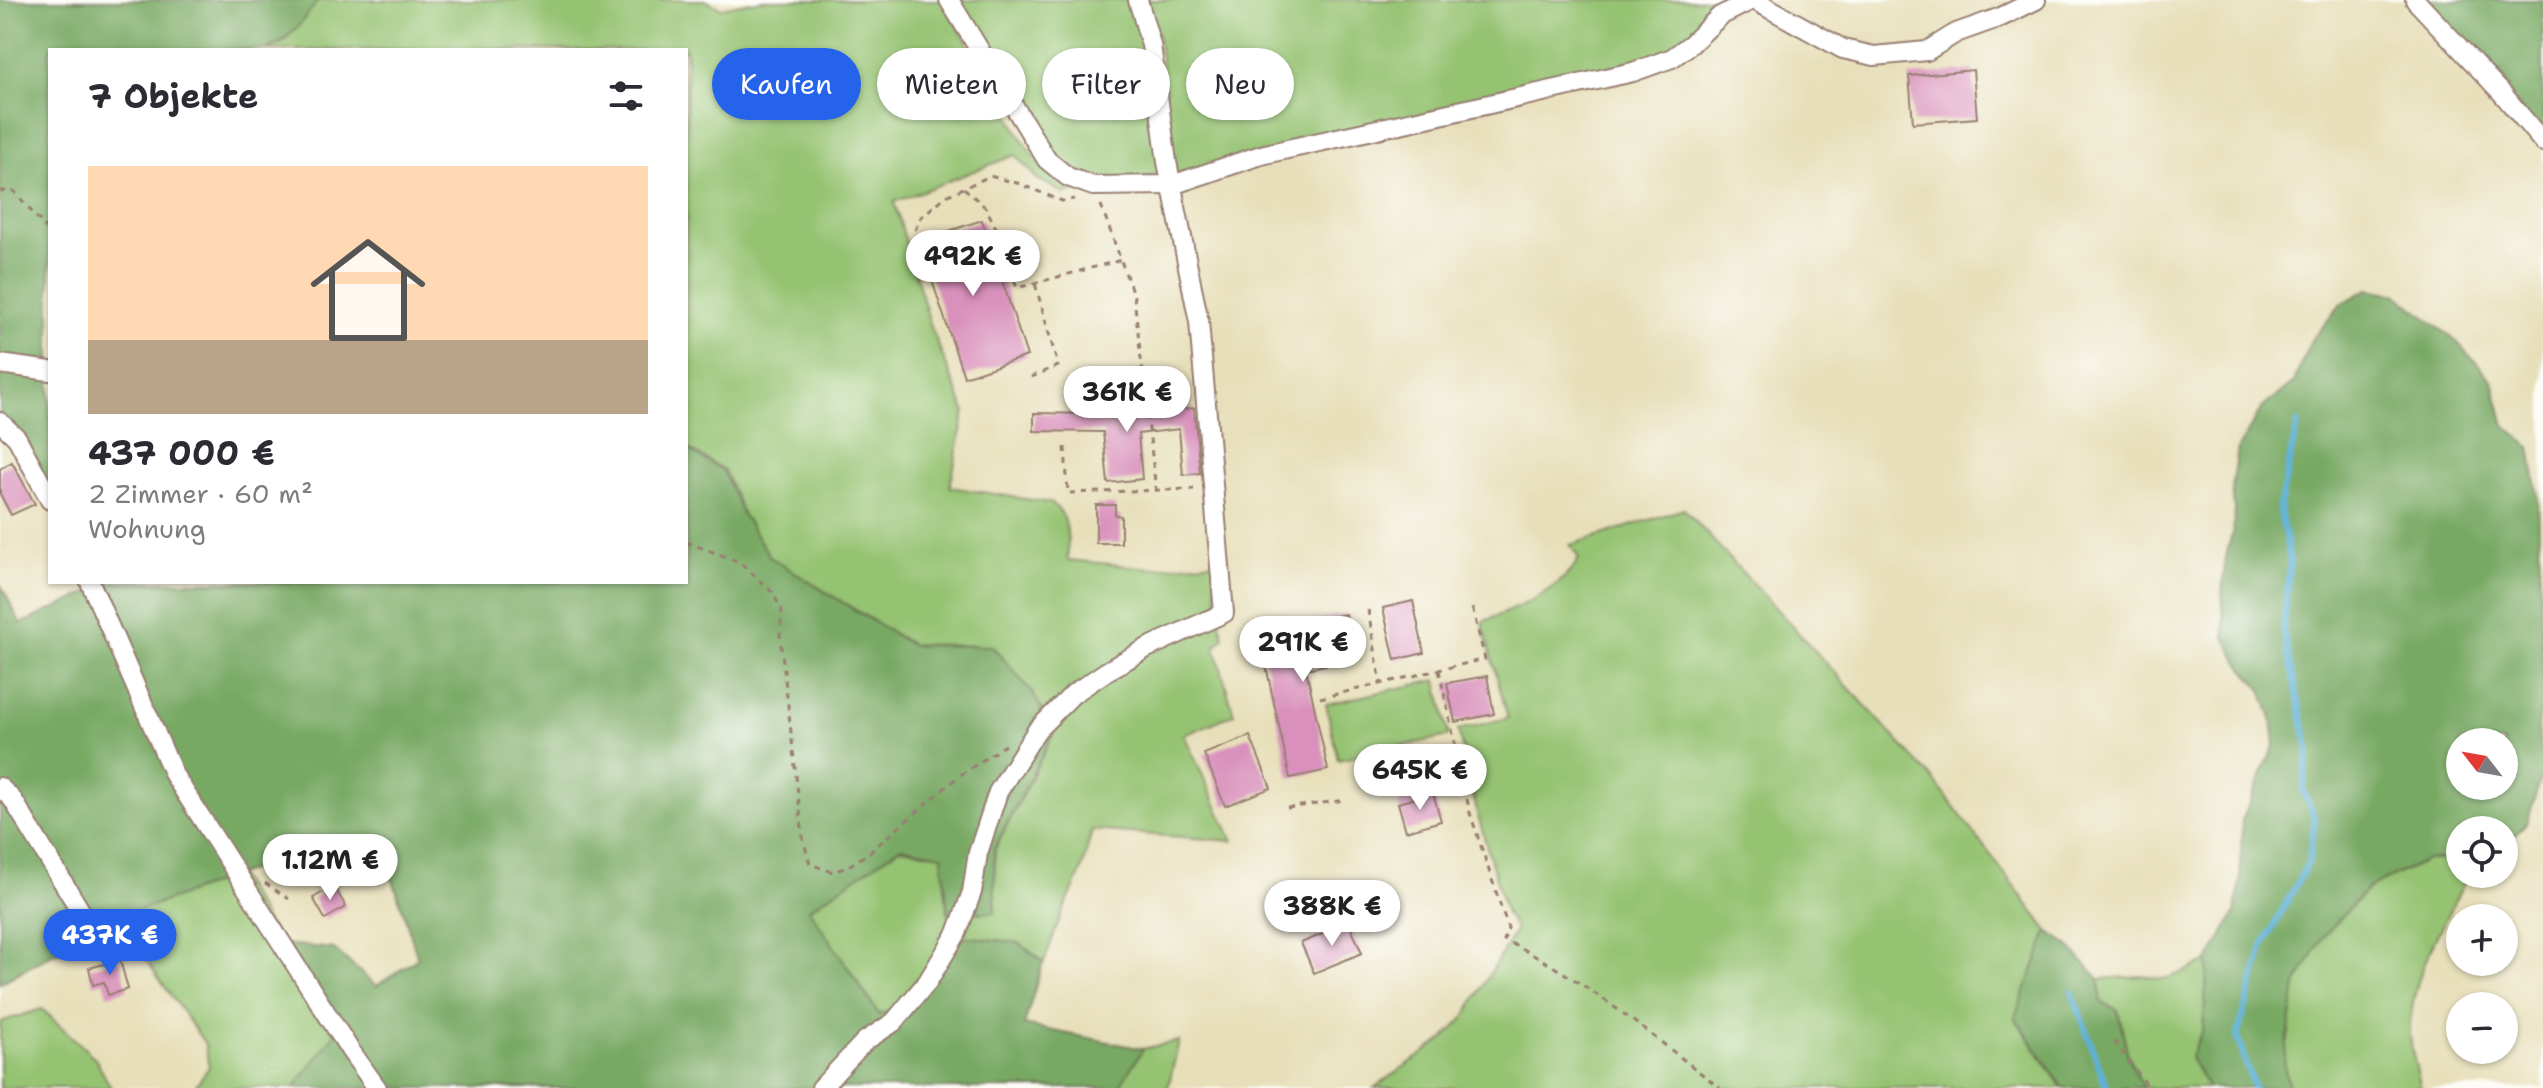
<!DOCTYPE html>
<html lang="de">
<head>
<meta charset="utf-8">
<style>
  body { margin:0; font-family:"Shantell Sans",sans-serif; background:#f7f7f7; color:#2b2b33; height:100vh; display:flex; flex-direction:column; font-size:30px; white-space:nowrap }
  * { box-sizing:border-box; margin:0 }
  p { font-size:26px; color:#7c7c81 }
  .icon { flex:none; width:44px; height:44px; fill:none; stroke:currentColor; stroke-width:2; stroke-linecap:round; stroke-linejoin:round }
  .map { position:relative; flex:1; overflow:hidden }
  .drawer { position:absolute; left:48px; top:48px; width:640px; height:536px; display:flex; flex-direction:column; background:#fff; border-radius:0px; box-shadow:0 2px 6px #0004 }
  .drawer>* { flex:none }
  .banner { position:absolute; left:712px; top:48px; width:760px; height:72px; display:flex; gap:16px }
  .needle { width:52px; rotate:301deg }
  .tools { position:absolute; left:2446px; top:728px; display:grid; gap:16px }
  .tools a { display:grid; place-items:center; width:72px; height:72px; border-radius:50%; background:#fff; box-shadow:0 2px 6px #0004; font-size:40px }
  .price { position:absolute; translate:-50% -68px; padding:0 18px; border-radius:28px; background:#fff; color:#222; font-size:26px; line-height:52px; filter:drop-shadow(0 2px 4px #0008) }
  .price::after { content:''; position:absolute; left:50%; top:48px; width:24px; height:18px; margin-left:-12px; background:inherit; clip-path:polygon(0 0,100% 0,50% 100%) }
  .price.current { background:#2563eb; color:#fff }
  ul { padding:0; list-style:none }
  li { display:grid; align-content:center; gap:16px; height:424px; padding:0 40px }
  li+li { border-top:2px solid #e1e1e2 }
  li span { display:grid; place-items:center; height:248px; border-radius:0px; color:#555 }
  li>.icon { margin-inline-start:auto }
  span .icon { width:144px; height:144px; fill:#fffc; stroke-width:1 }
  li b { font-size:34px }
  h2 { display:flex; justify-content:space-between; align-items:center; height:96px; padding:0 40px; font-size:34px }
  .chip { padding:0 28px; border-radius:36px; background:#fff; box-shadow:0 2px 6px #0004; font-size:28px; line-height:72px }
  .chip.current { background:#2563eb; color:#fff }
  .map>svg:first-child { display:block }
  .green { fill:#95c372; stroke:#70714e; stroke-width:2 }
  .forest { fill:#78a964; stroke:#616448; stroke-width:2; fill-rule:evenodd }
  .lines { fill:none; stroke-linecap:round; stroke-linejoin:round }
  .stream { stroke:#5bb1d8; stroke-width:6 }
  .building { fill:#d990bc }
  .minor-casing { stroke:#987f72; stroke-width:22 }
  .path { stroke:#987f72; stroke-width:3; stroke-dasharray:6 6; stroke-linecap:butt }
  .minor { stroke:#fff; stroke-width:18 }
</style>
</head>
<body>
<div class="map">
<svg width="2543" height="1088" viewBox="0 0 2543 1088">
  <rect width="100%" height="100%" fill="#fdfcf7"/>
  <filter id="ink" filterUnits="userSpaceOnUse"><feTurbulence type="fractalNoise" baseFrequency=".0125" numOctaves="2"/><feDisplacementMap in="SourceGraphic" scale="16" xChannelSelector="R" yChannelSelector="G"/><feConvolveMatrix kernelMatrix="1 2 1 2 8 2 1 2 1" color-interpolation-filters="sRGB"/></filter>
  <filter id="wash" filterUnits="userSpaceOnUse"><feTurbulence type="fractalNoise" baseFrequency=".006" numOctaves="4" result="noise"/><feDisplacementMap in="SourceGraphic" scale="32" xChannelSelector="R" yChannelSelector="G"/><feGaussianBlur stdDeviation="1.8" result="paint"/><feColorMatrix in="noise" values="0 0 0 0 0 0 0 0 0 0 0 0 0 0 0 0 0 1.4 0 .05"/><feComposite in="paint" operator="in"/></filter>
  <g filter="url(#wash)">
    <rect width="100%" height="100%" fill="#e7dfba"/>
    <g class="green">
      <path d="M318 0H705L721 8 762 0H943L1025 144 1040 165 1075 191 1065 194 1037 179 1015 155 894 202 932 330 965 411 950 487 1051 503C1071 517 1067 538 1068 560L1151 568 1213 562 1220 623 1224 637 1215 647 1234 714 1184 735 1233 841 1092 830 1081 872 1059 921 1044 962 1020 943 963 936 897 1008 879 1014 809 909 900 848 942 855 948 914 995 912V849L1055 731 1032 692 992 646 911 644 771 558 743 515 724 470 686 447V50H268L283 43Z"/>
      <path d="M957 0H1736L1670 54 1176 175 1157 29 1148 47 1161 162 1157 174C1141 183 1095 179 1077 171 1068 168 1059 160 1051 154Z"/>
      <path d="M1684 509 1933 779 2048 931 2015 1018 2062 1088H1374L1445 1038 1464 1018 1516 929 1506 914 1477 812 1458 730 1508 718 1482 622C1513 610 1565 589 1579 558L1570 545Z"/>
      <polygon points="1437,680 1449,736 1338,760 1326,704"/>
      <path d="M2427 860H2460V874H2469C2444 923 2410 975 2410 1032 2410 1050 2417 1070 2421 1088H2289L2284 1064 2296 985 2322 938 2369 888Z"/>
      <polygon points="238,875 335,1034 294,1088 194,1088 209,1067 205,1044 117,918"/>
      <polygon points="2208,961 2203,1029 2190,1058 2208,1088 2143,1088 2128,1057 2118,1010 2101,1003 2099,979 2142,976 2164,979 2185,972"/>
      <polygon points="42,1009 95,1058 111,1088 0,1088 0,1022"/>
      <polygon points="1179,1041 1168,1088 1118,1088 1143,1049"/>
    </g>
    <g class="forest">
      <path d="M0 0H318C304 21 289 40 266 50H50V505L0 425Z"/>
      <polygon points="2421,0 2543,0 2543,137"/>
      <path d="M2368 289 2396 294 2457 342 2493 381 2505 425 2530 447 2538 495 2543 690 2538 728 2543 772 2527 822 2504 848V830H2460V860H2427L2369 887 2322 938 2296 985 2284 1064 2289 1088H2208L2190 1058 2203 1029 2208 961 2235 913 2240 883 2242 820 2275 744 2272 719 2262 690 2241 666 2225 637 2222 592 2226 557 2235 521 2232 488 2238 448 2262 408 2294 382 2310 342 2341 304ZM2460 742H2504V786H2460Z"/>
      <polygon points="686,448 723,471 743,515 770,557 911,645 992,646 1032,692 1054,732 994,849 995,912 948,913 942,855 901,847 809,909 879,1015 897,1008 962,936 1019,943 1043,962 1024,1025 1143,1049 1118,1088 294,1088 335,1034 284,944 334,949 376,986 418,958 385,855 286,853 246,872 118,918 0,983 0,584 21,624 90,592 86,582 686,582"/>
      <polygon points="2048,931 2068,945 2099,979 2102,1003 2118,1010 2128,1057 2143,1088 2063,1088 2015,1017"/>
    </g>
    <g class="lines">
      <g class="stream">
        <polyline points="2072,992 2107,1088"/>
        <polyline points="2254,1088 2237,1037 2264,944 2309,861 2315,819 2303,790 2309,750 2283,630 2290,561 2279,508 2298,423"/>
      </g>
    </g>
    <g id="blocks">
      <g class="building">
        <polygon points="1973,70 1977,118 1913,123 1909,76"/>
        <polygon points="982,220 1027,356 964,377 919,241"/>
        <polygon points="1115,388 1117,413 1136,411 1136,414 1194,408 1200,473 1183,475 1179,429 1138,434 1142,479 1108,483 1103,432 1034,431 1034,413 1096,414 1094,390"/>
        <polygon points="12,462 35,504 11,515 0,494 0,469"/>
        <polygon points="1096,505 1115,505 1115,515 1121,516 1121,543 1096,543"/>
        <polygon points="1413,601 1424,653 1395,660 1383,608"/>
        <polygon points="1346,614 1355,659 1306,669 1328,770 1290,778 1259,633"/>
        <polygon points="1487,676 1494,714 1455,722 1447,683"/>
        <polygon points="1250,736 1271,788 1225,806 1204,754"/>
        <polygon points="1433,793 1441,821 1406,831 1398,803"/>
        <polygon points="334,886 346,907 325,919 313,898"/>
        <polygon points="1349,923 1362,953 1314,973 1301,943"/>
        <polygon points="120,960 128,989 108,995 104,982 93,985 89,968"/>
      </g>
    </g>
  </g>
  <g filter="url(#ink)">
    <use href="#blocks" fill-opacity="0" stroke="#987f72" stroke-width="2"/>
    <g class="lines">
      <g class="minor-casing">
        <g id="minor">
          <polyline points="949,0 1047,160 1068,177 1093,186 1172,185 1261,155 1633,72 1672,58 1691,44 1720,16 1752,0"/>
          <polyline points="1754,0 1843,49 1874,56 1927,51 1956,33 2001,17 2036,0"/>
          <polyline points="2415,0 2501,92 2543,142"/>
          <polyline points="0,364 50,371"/>
          <polyline points="0,422 17,438 50,500"/>
          <polyline points="90,582 174,775 350,1050 377,1088"/>
          <polyline points="0,787 13,800 103,948"/>
          <polyline points="821,1088 865,1041 894,1022 928,981 957,933 972,892 978,853 998,792 1037,730 1073,694 1107,671 1147,648 1224,613 1199,322 1167,162 1151,45 1138,0"/>
        </g>
      </g>
      <g class="path">
        <polyline points="964,188 986,208 999,234 1017,288 1121,260"/>
        <polyline points="0,191 14,191 50,233"/>
        <polyline points="1101,205 1134,297 1156,491"/>
        <polyline points="915,230 921,217 946,196 990,176 1017,183 1062,201 1074,199"/>
        <polyline points="1031,377 1058,366 1035,283"/>
        <polyline points="1065,447 1068,493 1194,489"/>
        <polyline points="686,542 740,562 772,592 782,610 780,635 803,838 810,864 833,872 847,867 870,852 959,776 1005,745"/>
        <polyline points="1368,610 1381,683"/>
        <path d="M1439 670 1470 813 1508 928 1504 940C1584 978 1651 1035 1720 1088"/>
        <polyline points="1320,698 1485,659 1472,607"/>
        <polyline points="1287,808 1345,800"/>
        <polyline points="265,883 289,899"/>
        <polyline points="2114,1041 2149,1088"/>
      </g>
      <use href="#minor" class="minor"/>
    </g>
  </g>
</svg>
<div class="tools">
<a><svg class="needle" viewBox="-14 -14 28 28"><path d="M0-13l5 13h-10z" fill="#e53935"/><path d="M0 13l5-13h-10z" fill="#7c7c81"/></svg></a>
<a><svg class="icon" aria-label="locate" viewBox="0 0 24 24"><circle cx="12" cy="12" r="6"/><path d="M12 2v4M12 18v4M2 12h4M18 12h4"/></svg></a>
<a>+</a>
<a>−</a>
</div>
<b class="price" style="left:973px;top:298px">492K €</b>
<b class="price" style="left:1127px;top:434px">361K €</b>
<b class="price" style="left:1303px;top:684px">291K €</b>
<b class="price" style="left:1420px;top:812px">645K €</b>
<b class="price" style="left:330px;top:902px">1.12M €</b>
<b class="price" style="left:1332px;top:948px">388K €</b>
<b class="price current" style="left:110px;top:977px">437K €</b>
<div class="banner">
<a class="chip current">Kaufen</a>
<a class="chip">Mieten</a>
<a class="chip">Filter</a>
<a class="chip">Neu</a>
</div>
<section class="drawer">
<h2>7 Objekte<svg class="icon" aria-label="filters" viewBox="0 0 24 24"><path d="M4 7h16M4 17h16"/><circle cx="9" cy="7" r="2"/><circle cx="15" cy="17" r="2"/></svg></h2>
<ul>
<li><span style="background:linear-gradient(#ffd9b3 70%,#b9a48a 0)"><svg class="icon" aria-label="home" viewBox="0 0 24 24"><path d="M3 11l9-7 9 7M6 9v11h12V9"/></svg></span><div><b>437 000 €</b><p>2 Zimmer · 60 m²</p><p>Wohnung</p></div></li>
</ul>
</section>
</div>
</body>
</html>
